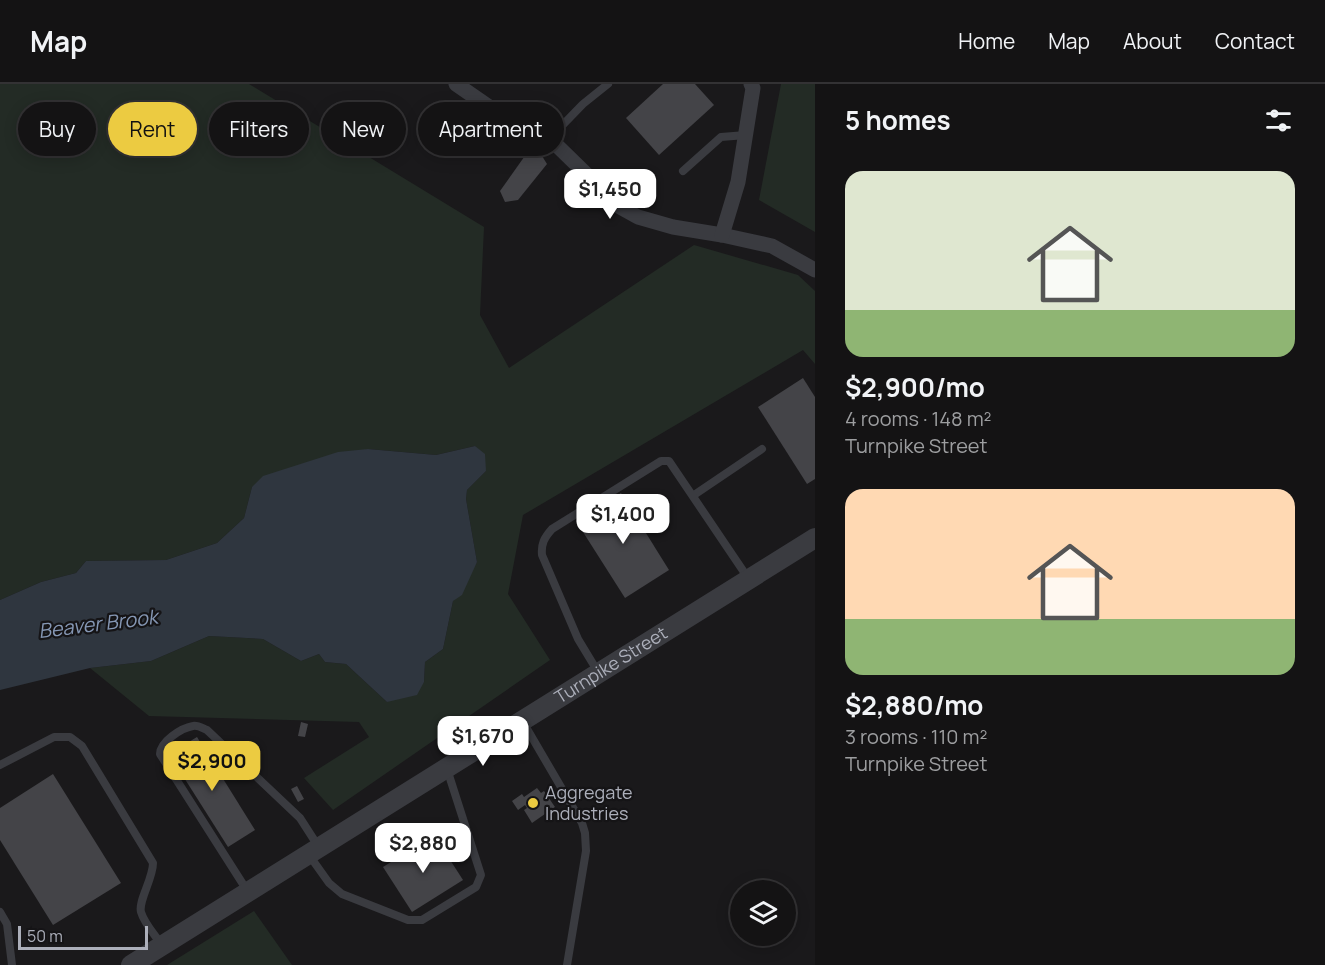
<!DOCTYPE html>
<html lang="en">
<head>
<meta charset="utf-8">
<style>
  body { margin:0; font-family:Manrope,sans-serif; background:#212022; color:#f1f3f6; height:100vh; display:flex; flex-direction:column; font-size:22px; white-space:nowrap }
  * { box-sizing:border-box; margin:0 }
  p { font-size:20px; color:#9d9ea0 }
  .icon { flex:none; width:33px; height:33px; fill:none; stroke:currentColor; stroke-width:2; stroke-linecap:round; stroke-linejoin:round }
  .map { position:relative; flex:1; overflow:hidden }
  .panel { display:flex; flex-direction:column; background:#141314; width:510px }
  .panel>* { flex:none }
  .top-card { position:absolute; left:18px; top:18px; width:570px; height:54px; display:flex; gap:12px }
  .buttons { position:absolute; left:730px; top:796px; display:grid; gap:12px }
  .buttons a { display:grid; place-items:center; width:66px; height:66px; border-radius:50%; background:#141314; box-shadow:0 3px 15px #0003,0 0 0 2px #333234; font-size:30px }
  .scale { position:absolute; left:18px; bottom:15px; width:130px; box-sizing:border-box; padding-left:6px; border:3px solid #acafba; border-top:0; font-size:16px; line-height:21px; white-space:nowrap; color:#acafba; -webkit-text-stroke:4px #151416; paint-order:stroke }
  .price { position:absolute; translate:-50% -51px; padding:0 14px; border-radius:12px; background:#fff; color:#222; font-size:20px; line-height:39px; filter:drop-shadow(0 2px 3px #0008) }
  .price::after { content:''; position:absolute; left:50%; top:36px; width:18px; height:14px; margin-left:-9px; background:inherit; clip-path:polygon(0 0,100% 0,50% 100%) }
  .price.selected { background:#eccb41; color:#111 }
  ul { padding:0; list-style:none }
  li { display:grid; align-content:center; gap:12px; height:318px; padding:0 30px }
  li span { display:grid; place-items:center; height:186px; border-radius:18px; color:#555 }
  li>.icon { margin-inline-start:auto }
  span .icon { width:108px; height:108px; fill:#fffc; stroke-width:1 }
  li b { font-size:26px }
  h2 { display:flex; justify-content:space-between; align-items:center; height:72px; padding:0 30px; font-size:26px }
  .chip { padding:0 21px; border-radius:27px; background:#141314; box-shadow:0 3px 15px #0003,0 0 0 2px #333234; font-size:21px; line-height:54px }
  .chip.selected { background:#eccb41; color:#111 }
  header { display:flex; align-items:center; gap:36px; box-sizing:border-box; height:84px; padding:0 30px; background:#141314; border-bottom:2px solid #333234 }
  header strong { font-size:28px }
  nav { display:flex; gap:33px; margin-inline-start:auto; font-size:21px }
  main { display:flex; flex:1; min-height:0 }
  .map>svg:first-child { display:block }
  .green { fill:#232b25 }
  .water { fill:#2f363f }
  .building { fill:#444448 }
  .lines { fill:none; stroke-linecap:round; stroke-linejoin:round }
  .service { stroke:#3a3b40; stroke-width:8 }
  .minor { stroke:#3a3b40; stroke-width:15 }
  .tertiary { stroke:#3a3b40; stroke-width:20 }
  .poi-dot { fill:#eccb41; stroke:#151416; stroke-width:2 }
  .labels { text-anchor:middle; stroke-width:4.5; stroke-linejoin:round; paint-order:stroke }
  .street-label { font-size:18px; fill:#acafba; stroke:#151416 }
  .poi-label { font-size:18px; fill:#acafba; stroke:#151416; text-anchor:start }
  .water-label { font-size:20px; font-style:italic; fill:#8597b4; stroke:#151416 }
</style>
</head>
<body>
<header>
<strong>Map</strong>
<nav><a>Home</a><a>Map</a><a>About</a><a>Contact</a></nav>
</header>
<main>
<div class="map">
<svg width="815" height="881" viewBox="0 0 815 881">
  <rect width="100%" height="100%" fill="#1a191b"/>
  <g class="green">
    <polygon points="0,0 249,0 484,143 480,231 509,284 694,161 798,191 815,207 815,280 803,266 523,431 508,510 550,576 333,726 304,694 369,653 359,638 149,632 90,584 151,577 209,552 263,555 301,577 319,570 325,578 346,580 387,618 424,598 425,578 443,565 453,517 477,478 466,415 467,406 486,387 475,362 436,371 368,365 252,403 244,434 217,459 166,476 86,477 76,489 41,498 0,516"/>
    <polygon points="781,0 815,0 815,148 759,116"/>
    <polygon points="254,827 292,881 167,881"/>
  </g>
  <polygon class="water" points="475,362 485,370 486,387 467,406 466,415 477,478 462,511 453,517 443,565 425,578 424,598 417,611 387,618 346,580 325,578 319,570 301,577 263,555 209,552 151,577 90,584 0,606 0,516 41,498 76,489 86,477 166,476 217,459 244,434 252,403 263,392 338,368 368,365 436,371"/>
  <g class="building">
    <polygon points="663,0 695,0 714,21 659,71 626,34"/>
    <polygon points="534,59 547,80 518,116 505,118 500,107"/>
    <polygon points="803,294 815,313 815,395 807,400 758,323"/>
    <polygon points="621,409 669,486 625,514 576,437"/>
    <polygon points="301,638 308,640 305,653 298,652"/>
    <polygon points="197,653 255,746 228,763 169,670"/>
    <polygon points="53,690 121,799 53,841 0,756 0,724"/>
    <polygon points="297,702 304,715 298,718 291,705"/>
    <polygon points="537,704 541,709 544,707 555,723 532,739 524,726 527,724 525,721 518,726 512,717 522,710 524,713"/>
    <polygon points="434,751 463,796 412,828 383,783"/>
  </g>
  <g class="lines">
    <g class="service">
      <polyline points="550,54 583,20 608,0"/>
      <polyline points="683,87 721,53 746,51"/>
      <polyline points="694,411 762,365"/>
      <path d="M598 588 578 555 542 471C541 460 544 454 552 445L661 377H669L748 494"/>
      <polyline points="523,638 582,739 585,749 586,767 567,881"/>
      <path d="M0 681 54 653H70L82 662 153 779C153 795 138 817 141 828 144 839 155 851 161 860"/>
      <polyline points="309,771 329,799 342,810 408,836 422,836 476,803 481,791 447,685"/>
      <path d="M248 808 160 670C160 658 181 644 193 642 198 641 202 644 207 646L300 734 318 762"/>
      <polyline points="0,828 7,840 12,881"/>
    </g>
    <g class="minor">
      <polyline points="456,0 508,36 540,45 620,123 638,133 673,143 722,151 772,162 815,186"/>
      <polyline points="722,151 738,98 753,4 751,0"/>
    </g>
    <path class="tertiary" id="s1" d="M131 881 815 454"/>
  </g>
  <circle class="poi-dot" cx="533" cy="719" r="6"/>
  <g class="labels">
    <g class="street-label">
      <text dy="6" stroke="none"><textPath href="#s1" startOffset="566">Turnpike Street</textPath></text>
    </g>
    <g class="poi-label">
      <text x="545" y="715">Aggregate<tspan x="545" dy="21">Industries</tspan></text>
    </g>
    <g class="water-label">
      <text transform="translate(98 540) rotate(-7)" y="7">Beaver Brook</text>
    </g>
  </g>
</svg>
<div class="buttons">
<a><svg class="icon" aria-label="layers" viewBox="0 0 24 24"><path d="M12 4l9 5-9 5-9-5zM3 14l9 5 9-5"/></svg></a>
</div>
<div class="scale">50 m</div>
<b class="price" style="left:610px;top:136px">$1,450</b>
<b class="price" style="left:623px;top:461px">$1,400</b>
<b class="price" style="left:483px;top:683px">$1,670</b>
<b class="price selected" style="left:212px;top:708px">$2,900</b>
<b class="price" style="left:423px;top:790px">$2,880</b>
<div class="top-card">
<a class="chip">Buy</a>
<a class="chip selected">Rent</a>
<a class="chip">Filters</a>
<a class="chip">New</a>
<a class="chip">Apartment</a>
</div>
</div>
<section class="panel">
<h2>5 homes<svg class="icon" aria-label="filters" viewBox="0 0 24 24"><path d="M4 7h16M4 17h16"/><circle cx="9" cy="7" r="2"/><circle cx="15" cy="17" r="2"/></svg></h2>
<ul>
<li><span style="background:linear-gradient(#dfe7d0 75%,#8fb573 0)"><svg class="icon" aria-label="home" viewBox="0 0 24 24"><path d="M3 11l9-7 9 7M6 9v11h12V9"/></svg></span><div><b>$2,900/mo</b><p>4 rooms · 148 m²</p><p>Turnpike Street</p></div></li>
<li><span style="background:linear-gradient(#ffd9b3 70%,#8fb573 0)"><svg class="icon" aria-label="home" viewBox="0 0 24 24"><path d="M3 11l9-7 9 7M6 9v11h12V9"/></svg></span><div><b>$2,880/mo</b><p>3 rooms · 110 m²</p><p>Turnpike Street</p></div></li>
</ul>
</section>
</main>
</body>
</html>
